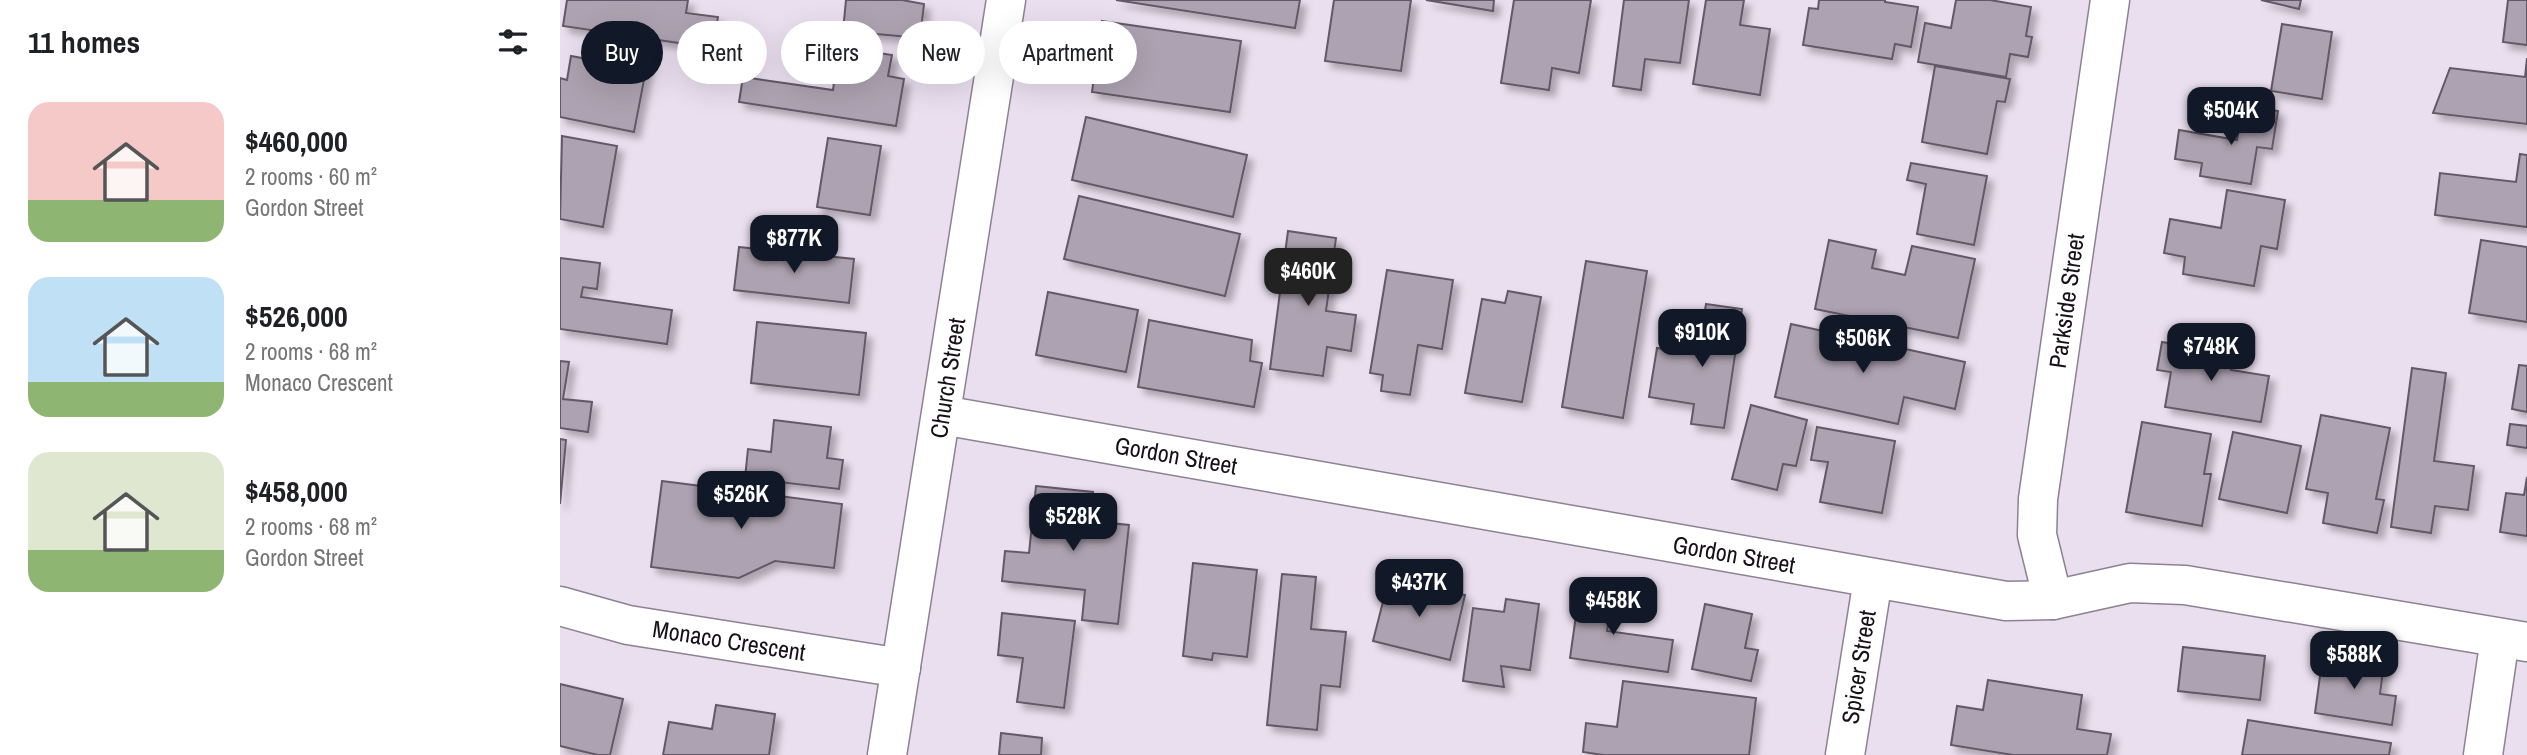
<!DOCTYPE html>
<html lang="en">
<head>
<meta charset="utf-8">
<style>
  body { margin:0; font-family:"Archivo Narrow",sans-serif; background:#f6f6f6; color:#202124; height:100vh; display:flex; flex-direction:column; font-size:26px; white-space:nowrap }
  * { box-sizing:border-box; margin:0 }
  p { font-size:23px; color:#757577 }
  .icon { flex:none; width:38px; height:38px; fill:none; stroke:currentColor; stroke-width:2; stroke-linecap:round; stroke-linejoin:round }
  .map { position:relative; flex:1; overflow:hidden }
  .details { display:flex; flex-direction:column; background:#fff; width:560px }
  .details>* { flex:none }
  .hud { position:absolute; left:21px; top:21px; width:665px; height:63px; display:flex; gap:14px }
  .price { position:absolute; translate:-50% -60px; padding:0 16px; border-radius:14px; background:#111827; color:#fff; font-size:23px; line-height:46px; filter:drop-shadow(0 2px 4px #0008) }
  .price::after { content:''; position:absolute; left:50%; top:42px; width:21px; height:16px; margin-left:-10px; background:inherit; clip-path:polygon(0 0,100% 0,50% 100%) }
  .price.current { background:#222; color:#fff }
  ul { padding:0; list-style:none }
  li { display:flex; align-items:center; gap:21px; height:175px; padding:0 28px }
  li span { display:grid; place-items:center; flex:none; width:196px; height:140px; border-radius:21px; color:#555 }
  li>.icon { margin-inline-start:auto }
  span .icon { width:84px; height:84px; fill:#fffc; stroke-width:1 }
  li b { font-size:30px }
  h2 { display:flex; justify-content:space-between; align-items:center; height:84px; padding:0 28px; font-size:30px }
  .tag { padding:0 24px; border-radius:32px; background:#fff; box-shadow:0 7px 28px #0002; font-size:24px; line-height:63px }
  .tag.current { background:#111827; color:#fff }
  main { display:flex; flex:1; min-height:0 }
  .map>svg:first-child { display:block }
  .building { fill:#ada2b1; stroke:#635967; stroke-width:2; filter:url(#shadow) }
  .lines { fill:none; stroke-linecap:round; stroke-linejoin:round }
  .street-casing { stroke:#8d8291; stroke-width:41 }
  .street { stroke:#fff; stroke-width:38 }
  .labels { text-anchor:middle; stroke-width:6; stroke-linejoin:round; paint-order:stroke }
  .street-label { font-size:24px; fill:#151116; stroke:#fff }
</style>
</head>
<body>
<main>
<section class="details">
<h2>11 homes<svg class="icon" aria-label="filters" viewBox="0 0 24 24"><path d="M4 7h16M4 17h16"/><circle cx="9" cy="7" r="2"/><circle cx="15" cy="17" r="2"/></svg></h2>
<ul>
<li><span style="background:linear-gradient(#f6c9c9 70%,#8fb573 0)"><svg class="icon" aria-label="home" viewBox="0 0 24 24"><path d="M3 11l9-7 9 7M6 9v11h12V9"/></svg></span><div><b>$460,000</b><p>2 rooms · 60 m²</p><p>Gordon Street</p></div></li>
<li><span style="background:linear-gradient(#bfe0f5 75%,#8fb573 0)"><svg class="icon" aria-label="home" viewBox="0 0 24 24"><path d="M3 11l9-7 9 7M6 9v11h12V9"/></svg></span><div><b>$526,000</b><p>2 rooms · 68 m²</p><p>Monaco Crescent</p></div></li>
<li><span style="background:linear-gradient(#dfe7d0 70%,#8fb573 0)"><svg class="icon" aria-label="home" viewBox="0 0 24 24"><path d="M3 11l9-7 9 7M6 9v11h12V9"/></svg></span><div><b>$458,000</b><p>2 rooms · 68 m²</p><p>Gordon Street</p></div></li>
</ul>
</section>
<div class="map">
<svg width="1967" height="755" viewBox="0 0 1967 755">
  <defs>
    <filter id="shadow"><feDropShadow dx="6" dy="6" stdDeviation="3.5" flood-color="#0004"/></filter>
  </defs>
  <rect width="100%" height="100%" fill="#eadfef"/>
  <g class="building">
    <polygon points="7,0 128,0 126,13 158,17 153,48 3,26"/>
    <polygon points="286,0 342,0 364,4 360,38 283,31"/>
    <polygon points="556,0 740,0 735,28"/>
    <polygon points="774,0 851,0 841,71 765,61"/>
    <polygon points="866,0 934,0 933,11"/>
    <polygon points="954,0 1031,0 1019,73 992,68 989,90 941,83"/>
    <polygon points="1064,0 1129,0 1120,63 1085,59 1081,90 1053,86"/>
    <polygon points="1146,0 1184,0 1180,25 1210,29 1200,95 1133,84"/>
    <polygon points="1259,0 1325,0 1325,2 1358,7 1351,47 1335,44 1332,59 1243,45 1249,8 1258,9"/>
    <polygon points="1396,0 1430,0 1471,7 1466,36 1472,37 1468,57 1450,54 1446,77 1358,62 1365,23 1391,28"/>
    <polygon points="1701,0 1741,0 1739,9"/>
    <polygon points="1948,0 1967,0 1967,45 1943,42"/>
    <polygon points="542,21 681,41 670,112 532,92"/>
    <polygon points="1722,24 1772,32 1762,99 1711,91"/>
    <polygon points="279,47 332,55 328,76 344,79 336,126 179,102 183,77 273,90"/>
    <polygon points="40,50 88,59 74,132 0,117 0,78 7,80 11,56 38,61"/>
    <polygon points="1967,58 1967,124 1873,113 1890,68 1965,77"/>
    <polygon points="1375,66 1450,79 1445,102 1437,101 1427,154 1362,142"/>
    <polygon points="1682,105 1718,111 1712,149 1697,147 1691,184 1640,176 1642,163 1615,159 1619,130 1677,140"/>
    <polygon points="526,117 687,155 673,217 512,180"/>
    <polygon points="2,136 57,146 43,227 0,219"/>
    <polygon points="268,138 321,146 310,215 257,207"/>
    <polygon points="1960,154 1967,155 1967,227 1875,215 1880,173 1956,182"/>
    <polygon points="1351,163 1427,176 1414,245 1357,234 1366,184 1347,180"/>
    <polygon points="1667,190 1725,200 1717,249 1701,246 1694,286 1623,274 1625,257 1604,253 1610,219 1661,228"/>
    <polygon points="519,196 680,234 665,296 504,259"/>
    <polygon points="728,231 776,238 766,311 796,315 791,351 767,347 763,376 710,369"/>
    <polygon points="1269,240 1316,250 1312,268 1345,275 1352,246 1415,259 1398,338 1255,309"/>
    <polygon points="1921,240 1967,247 1967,322 1909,313"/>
    <polygon points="179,247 294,259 289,303 174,290"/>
    <polygon points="0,258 40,263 37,289 23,287 21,297 112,310 107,344 0,329"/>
    <polygon points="1026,261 1087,271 1063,418 1002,407"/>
    <polygon points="827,270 893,280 882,349 858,345 850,395 821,391 823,375 810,373"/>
    <polygon points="948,291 981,297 962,402 905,393 922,299 945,303"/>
    <polygon points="488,292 578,310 566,372 476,355"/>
    <polygon points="1146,304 1182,309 1164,428 1131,424 1134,404 1089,397 1097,348 1138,354"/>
    <polygon points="589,320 692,340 690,361 702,363 694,407 578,387"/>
    <polygon points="197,322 306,333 299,395 191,383"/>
    <polygon points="1231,324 1405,362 1395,409 1344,397 1338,424 1215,397"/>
    <polygon points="1602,342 1673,353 1671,370 1709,376 1701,422 1605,407 1611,372 1597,370"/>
    <polygon points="0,361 9,362 3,399 32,402 28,432 0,428"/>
    <polygon points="1959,365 1967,366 1967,412 1952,409"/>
    <polygon points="1852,368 1886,373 1874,461 1914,466 1908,510 1875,506 1871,533 1831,527"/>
    <polygon points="1191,405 1247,420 1236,466 1223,464 1217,490 1172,479"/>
    <polygon points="1761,415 1830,428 1816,499 1824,500 1817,533 1763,523 1768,493 1746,489"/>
    <polygon points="214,420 271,427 267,458 283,460 279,489 185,478 188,449 211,452"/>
    <polygon points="1582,422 1651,434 1644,474 1651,474 1642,526 1566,512"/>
    <polygon points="1950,424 1967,426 1967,448 1947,445"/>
    <polygon points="1257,427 1335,441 1322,513 1260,502 1268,462 1251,460"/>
    <polygon points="1673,432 1741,446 1727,513 1659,499"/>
    <polygon points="0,439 6,440 0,504"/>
    <polygon points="1967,477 1967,536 1940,532 1946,493 1964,495"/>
    <polygon points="102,481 282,504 274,568 215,561 179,578 91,567"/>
    <polygon points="476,486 533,492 530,521 569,525 558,624 522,620 525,590 442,581 445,551 469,553"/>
    <polygon points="633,563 697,570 687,657 653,653 652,660 623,656"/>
    <polygon points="722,574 756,577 751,629 786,632 780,687 761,685 757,730 707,725"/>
    <polygon points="829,578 905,595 890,660 813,641"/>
    <polygon points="1020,587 1053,592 1047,631 1113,640 1108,672 1010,658"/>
    <polygon points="946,599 979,604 970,670 941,666 944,687 903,681 913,608 944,612"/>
    <polygon points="1145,604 1192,614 1185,648 1198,650 1191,681 1132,669"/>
    <polygon points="442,613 515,621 504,708 457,702 463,658 438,655"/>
    <polygon points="1623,647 1705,656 1700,700 1618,691"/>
    <polygon points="1763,654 1824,663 1820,694 1836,696 1832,725 1755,713"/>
    <polygon points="1428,680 1522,695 1517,729 1551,734 1547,755 1453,755 1391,745 1397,706 1423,710"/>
    <polygon points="1063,681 1196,698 1189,755 1043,755 1023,752 1026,723 1057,727"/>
    <polygon points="0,684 63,699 50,755 38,755 0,746"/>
    <polygon points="156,705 215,714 209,755 103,755 109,722 152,729"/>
    <polygon points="1688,720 1831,743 1829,755 1682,755"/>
    <polygon points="441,733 482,738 481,755 439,755"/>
  </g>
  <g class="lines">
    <g class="street-casing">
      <g id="street">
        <polyline points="382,415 1446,601 1493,600 1570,583 1625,585 1967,642"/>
        <polyline points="1493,600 1477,535 1478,499 1550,0"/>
        <polyline points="0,606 68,625 341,668"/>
        <polyline points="327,755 446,0"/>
        <polyline points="1285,755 1313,579"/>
        <polyline points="1923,755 1940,638"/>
      </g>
    </g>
    <use href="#street" class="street"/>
  </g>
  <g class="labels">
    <g class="street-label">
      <text transform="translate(1507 301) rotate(-82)" y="8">Parkside Street</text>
      <text transform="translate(388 378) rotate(-81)" y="8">Church Street</text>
      <text transform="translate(616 456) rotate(10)" y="8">Gordon Street</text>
      <text transform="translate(1174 555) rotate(10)" y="8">Gordon Street</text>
      <text transform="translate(169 641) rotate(9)" y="8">Monaco Crescent</text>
      <text transform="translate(1299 667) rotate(-81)" y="8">Spicer Street</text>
    </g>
  </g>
</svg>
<b class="price" style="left:1671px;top:147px">$504K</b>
<b class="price" style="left:234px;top:275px">$877K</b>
<b class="price current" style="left:748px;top:308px">$460K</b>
<b class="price" style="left:1142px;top:369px">$910K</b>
<b class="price" style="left:1303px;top:375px">$506K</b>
<b class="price" style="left:1651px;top:383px">$748K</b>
<b class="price" style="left:181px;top:531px">$526K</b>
<b class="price" style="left:513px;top:553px">$528K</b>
<b class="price" style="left:859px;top:619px">$437K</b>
<b class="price" style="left:1053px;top:637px">$458K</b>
<b class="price" style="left:1794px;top:691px">$588K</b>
<div class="hud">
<a class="tag current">Buy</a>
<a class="tag">Rent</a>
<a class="tag">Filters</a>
<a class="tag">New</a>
<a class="tag">Apartment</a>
</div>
</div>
</main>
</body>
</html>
